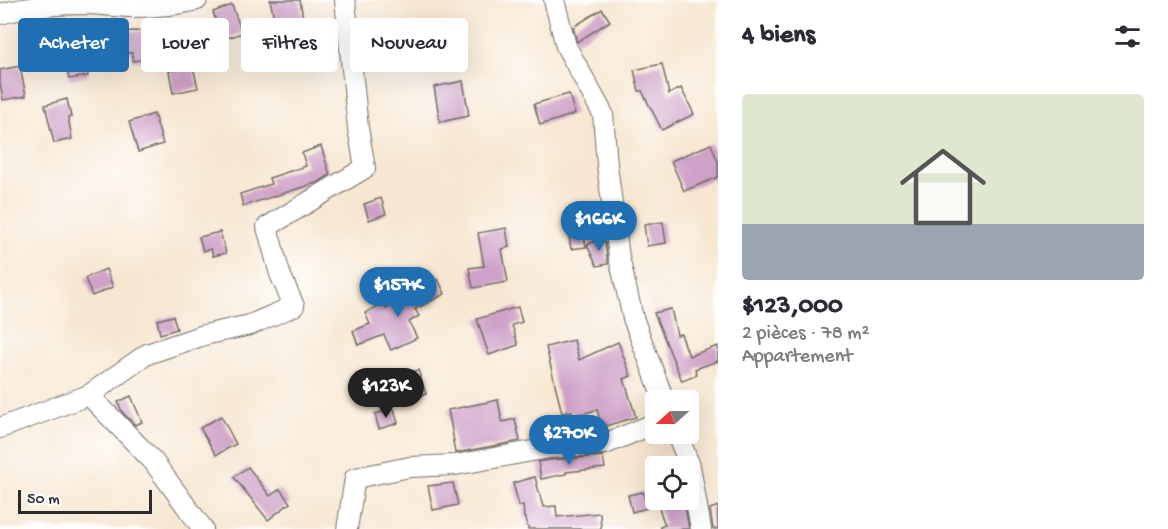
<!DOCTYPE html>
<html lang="fr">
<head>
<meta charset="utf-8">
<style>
  body { margin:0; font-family:"Gochi Hand",sans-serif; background:#f2f2f3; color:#2b2b33; height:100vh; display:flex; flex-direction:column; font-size:22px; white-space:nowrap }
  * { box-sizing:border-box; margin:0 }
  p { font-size:20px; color:#7c7c81 }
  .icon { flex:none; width:33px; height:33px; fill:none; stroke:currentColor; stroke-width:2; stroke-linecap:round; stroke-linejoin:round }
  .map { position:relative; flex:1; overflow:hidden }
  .sheet { display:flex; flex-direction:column; background:#fff; width:450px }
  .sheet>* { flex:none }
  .banner { position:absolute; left:18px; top:18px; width:570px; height:54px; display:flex; gap:12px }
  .needle { width:39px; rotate:249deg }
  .controls { position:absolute; left:645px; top:390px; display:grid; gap:12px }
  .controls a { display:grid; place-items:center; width:54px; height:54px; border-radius:6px; background:#fff; box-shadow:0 6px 24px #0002; font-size:30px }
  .scale { position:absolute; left:18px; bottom:15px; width:134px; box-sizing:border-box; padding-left:6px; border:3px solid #2b2b2b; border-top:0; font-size:16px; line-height:21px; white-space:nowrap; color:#2b2b2b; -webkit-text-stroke:4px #fff; paint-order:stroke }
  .price { position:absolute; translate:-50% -51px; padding:0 14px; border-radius:21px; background:#1f6fb2; color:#fff; font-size:20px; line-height:39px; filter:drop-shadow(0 2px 3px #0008) }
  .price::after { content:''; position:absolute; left:50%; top:36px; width:18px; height:14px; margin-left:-9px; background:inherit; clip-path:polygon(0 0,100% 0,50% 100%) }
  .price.current { background:#222; color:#fff }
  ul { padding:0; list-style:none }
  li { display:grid; align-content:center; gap:12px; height:318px; padding:0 24px }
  li span { display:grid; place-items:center; height:186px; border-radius:6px; color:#555 }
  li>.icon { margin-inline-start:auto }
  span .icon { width:108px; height:108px; fill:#fffc; stroke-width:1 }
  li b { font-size:26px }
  h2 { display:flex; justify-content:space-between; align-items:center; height:72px; padding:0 24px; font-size:26px }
  .pill { padding:0 21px; border-radius:6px; background:#fff; box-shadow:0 6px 24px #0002; font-size:21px; line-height:54px }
  .pill.current { background:#1f6fb2; color:#fff }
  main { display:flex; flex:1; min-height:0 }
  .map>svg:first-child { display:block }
  .building { fill:#cfa0c8 }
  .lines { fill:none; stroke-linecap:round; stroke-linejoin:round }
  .minor-casing { stroke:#726d65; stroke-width:22 }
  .minor { stroke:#fff; stroke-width:20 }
</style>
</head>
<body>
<main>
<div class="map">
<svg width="718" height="529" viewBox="0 0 718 529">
  <rect width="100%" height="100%" fill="#fff"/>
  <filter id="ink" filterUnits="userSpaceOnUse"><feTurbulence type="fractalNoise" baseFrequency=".0167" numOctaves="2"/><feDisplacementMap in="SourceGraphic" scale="12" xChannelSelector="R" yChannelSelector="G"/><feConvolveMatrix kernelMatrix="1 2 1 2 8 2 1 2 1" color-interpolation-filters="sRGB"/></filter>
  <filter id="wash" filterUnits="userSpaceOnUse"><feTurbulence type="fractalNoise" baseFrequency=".008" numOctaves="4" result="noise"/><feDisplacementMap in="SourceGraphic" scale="24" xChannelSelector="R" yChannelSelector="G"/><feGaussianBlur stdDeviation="1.35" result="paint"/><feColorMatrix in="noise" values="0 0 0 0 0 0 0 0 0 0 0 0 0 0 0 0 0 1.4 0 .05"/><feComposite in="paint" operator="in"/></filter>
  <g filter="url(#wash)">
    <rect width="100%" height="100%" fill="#f7e7d2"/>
    <g id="blocks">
      <g class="building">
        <polygon points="270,0 300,0 304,25 303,25 307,43 281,49"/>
        <polygon points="232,5 242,33 222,40 213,12"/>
        <polygon points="602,9 610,21 577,42 573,27"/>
        <polygon points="59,24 59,25 68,26 68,56 41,59 37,27"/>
        <polygon points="142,31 143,41 152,40 155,58 133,61 132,53 104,53 103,32"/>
        <polygon points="401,48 406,64 381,70 377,54"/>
        <polygon points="85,54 88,76 69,79 65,57"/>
        <polygon points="662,64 669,94 681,88 694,114 662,130 642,91 639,91 634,70"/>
        <polygon points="20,66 26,96 3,100 0,83 0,70"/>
        <polygon points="193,67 198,88 173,93 169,71"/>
        <polygon points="463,81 469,116 440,122 434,87"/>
        <polygon points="569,94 575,114 540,125 534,104"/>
        <polygon points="67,99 71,117 68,117 72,139 54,143 45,105"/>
        <polygon points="154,114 163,144 138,152 129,122"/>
        <polygon points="711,144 718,162 718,177 684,191 671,161"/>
        <polygon points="321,146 330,175 319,182 243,206 240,194 271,184 269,178 306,166 302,153"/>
        <polygon points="381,198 386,214 369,220 364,204"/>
        <polygon points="580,215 586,247 571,249 566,218"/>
        <polygon points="663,222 666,243 647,246 644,225"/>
        <polygon points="506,228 509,247 502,249 508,282 473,288 469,268 484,266 478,233"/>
        <polygon points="220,232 226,253 213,256 211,249 203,251 199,237"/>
        <polygon points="602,237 605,243 608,264 597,266 587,245"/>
        <polygon points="106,269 113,287 92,296 85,278"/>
        <polygon points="438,279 445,294 415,309 419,316 409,322 417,338 391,350 384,335 358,345 353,331 370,324 365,313 383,303 386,309 417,293 416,290"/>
        <polygon points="518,307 522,322 512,325 518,345 489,355 477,319"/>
        <polygon points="671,309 677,335 681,334 689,356 718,346 718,361 695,369 697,375 682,381 654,313"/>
        <polygon points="173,316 177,329 160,334 157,320"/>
        <polygon points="574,340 579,360 618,342 631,376 624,379 636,417 602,427 597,410 573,416 572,411 562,413 546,347"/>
        <polygon points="418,370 426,394 386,407 378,382"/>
        <polygon points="131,396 142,422 135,425 122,412 118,402"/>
        <polygon points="498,400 502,422 515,419 520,441 455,453 453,441 454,441 448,410"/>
        <polygon points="394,409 398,423 379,429 375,414"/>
        <polygon points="221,416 236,444 216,455 200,428"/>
        <polygon points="603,456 605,468 566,472 566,474 541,479 538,462 550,460"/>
        <polygon points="248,467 270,496 280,489 290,503 268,520 234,477"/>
        <polygon points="535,477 543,507 556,506 557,517 600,513 601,529 528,529 526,518 524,518 523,505 519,506 513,483"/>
        <polygon points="453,483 458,505 433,510 428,486"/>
        <polygon points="643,492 647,508 632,512 628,495"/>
        <polygon points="656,500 684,500 689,529 660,529 660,527 665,525"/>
        <polygon points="718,506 718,529 713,529 710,509"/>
      </g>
    </g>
  </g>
  <g filter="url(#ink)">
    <use href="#blocks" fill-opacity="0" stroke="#726d65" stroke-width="1.5"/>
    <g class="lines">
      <g class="minor-casing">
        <g id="minor">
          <polyline points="554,0 566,46 603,114 607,165 619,257 633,318 664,400"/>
          <path d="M0 14C29 6 61 4 91 4 105 5 119 7 133 7 153 7 177 5 197 0"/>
          <polyline points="89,395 147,354 204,335 250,325 294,306 280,274 267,227 365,168 358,128 345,0"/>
          <polyline points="0,428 89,395 153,461 203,529"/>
          <polyline points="677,434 690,466 701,529"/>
          <polyline points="347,529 355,478 410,467 455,465 549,448 605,444 656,423"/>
        </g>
      </g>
      <use href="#minor" class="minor"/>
    </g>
  </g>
</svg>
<div class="controls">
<a><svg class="needle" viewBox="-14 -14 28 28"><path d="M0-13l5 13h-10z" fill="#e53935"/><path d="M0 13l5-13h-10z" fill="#7c7c81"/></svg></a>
<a><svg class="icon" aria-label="locate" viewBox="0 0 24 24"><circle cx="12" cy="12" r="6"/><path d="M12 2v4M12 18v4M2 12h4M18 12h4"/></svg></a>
</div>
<div class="scale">50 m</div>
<b class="price" style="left:599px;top:252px">$166K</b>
<b class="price" style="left:398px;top:318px">$157K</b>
<b class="price current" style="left:386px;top:419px">$123K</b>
<b class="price" style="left:569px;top:466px">$270K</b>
<div class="banner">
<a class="pill current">Acheter</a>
<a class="pill">Louer</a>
<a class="pill">Filtres</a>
<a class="pill">Nouveau</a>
</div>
</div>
<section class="sheet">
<h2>4 biens<svg class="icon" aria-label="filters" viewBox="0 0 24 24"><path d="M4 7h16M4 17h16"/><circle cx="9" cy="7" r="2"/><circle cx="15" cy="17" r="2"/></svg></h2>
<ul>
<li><span style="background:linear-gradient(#dfe7d0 70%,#9aa5b1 0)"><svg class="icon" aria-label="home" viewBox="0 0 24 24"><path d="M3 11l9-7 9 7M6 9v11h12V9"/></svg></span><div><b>$123,000</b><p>2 pièces · 78 m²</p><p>Appartement</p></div></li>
</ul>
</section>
</main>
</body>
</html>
